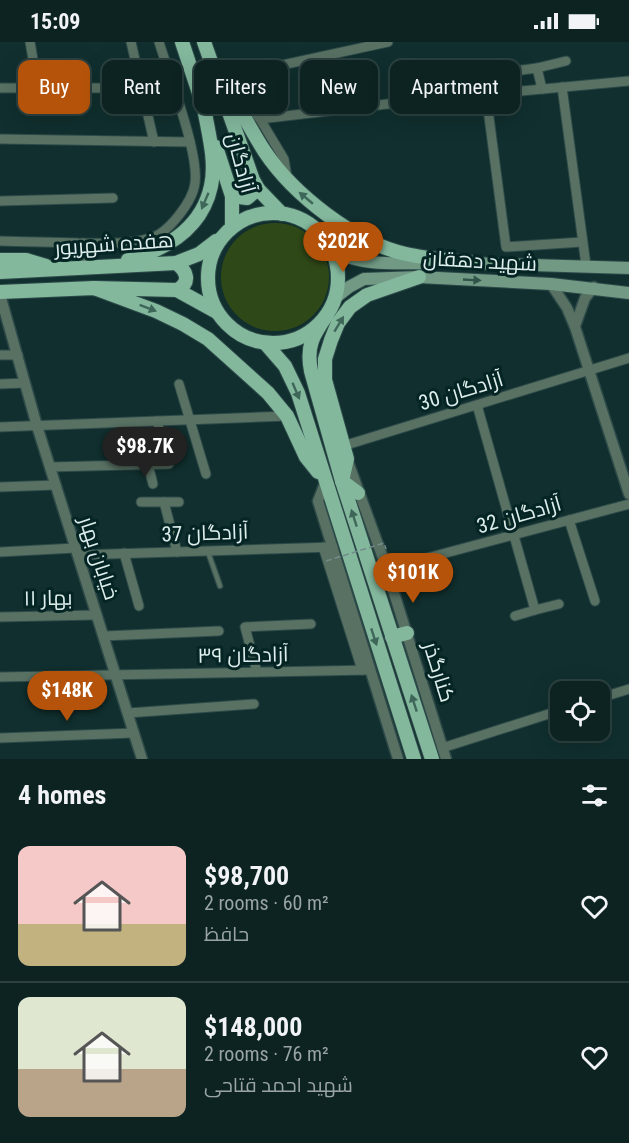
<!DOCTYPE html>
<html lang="en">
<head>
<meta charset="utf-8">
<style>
  body { margin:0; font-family:"Roboto Condensed",Cairo,sans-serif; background:#1a2f2f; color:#f1f3f6; height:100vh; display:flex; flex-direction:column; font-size:22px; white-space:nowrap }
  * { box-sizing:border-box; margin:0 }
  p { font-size:20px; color:#9aa4a5 }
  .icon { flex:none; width:33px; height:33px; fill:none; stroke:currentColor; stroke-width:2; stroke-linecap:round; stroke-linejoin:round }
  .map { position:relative; height:717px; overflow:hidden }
  .drawer { display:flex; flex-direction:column; background:#0c2322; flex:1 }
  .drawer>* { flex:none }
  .guide { position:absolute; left:18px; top:18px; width:594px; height:54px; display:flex; gap:12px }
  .controls { position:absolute; left:550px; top:639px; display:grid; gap:12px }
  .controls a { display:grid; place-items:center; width:60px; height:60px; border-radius:12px; background:#0c2322; box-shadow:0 6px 24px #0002,0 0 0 2px #2c4040; font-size:30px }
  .price { position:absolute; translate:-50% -51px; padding:0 14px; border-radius:21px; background:#b45309; color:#fff; font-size:20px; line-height:39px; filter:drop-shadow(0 2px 3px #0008) }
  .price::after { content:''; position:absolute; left:50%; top:36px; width:18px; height:14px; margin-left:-9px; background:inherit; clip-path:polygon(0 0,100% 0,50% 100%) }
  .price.selected { background:#222; color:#fff }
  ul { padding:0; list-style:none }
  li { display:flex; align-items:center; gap:18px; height:150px; padding:0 18px }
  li+li { border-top:2px solid #2c4040 }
  li span { display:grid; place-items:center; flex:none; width:168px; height:120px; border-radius:12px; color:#555 }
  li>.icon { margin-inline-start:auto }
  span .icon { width:72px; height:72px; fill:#fffc; stroke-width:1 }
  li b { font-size:26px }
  h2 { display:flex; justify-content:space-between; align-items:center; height:72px; padding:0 18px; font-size:26px }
  .pill { padding:0 21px; border-radius:12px; background:#0c2322; box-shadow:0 6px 24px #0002,0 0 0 2px #2c4040; font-size:21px; line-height:54px }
  .pill.selected { background:#b45309; color:#fff }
  .status { display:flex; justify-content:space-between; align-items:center; height:42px; padding:0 30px; background:#0c2322; direction:ltr }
  .status svg { height:16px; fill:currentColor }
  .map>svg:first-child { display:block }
  .green { fill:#2f4817 }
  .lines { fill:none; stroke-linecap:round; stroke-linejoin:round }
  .service-casing { stroke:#2d4a49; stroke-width:7 }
  .minor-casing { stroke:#2d4a49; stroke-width:11 }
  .tertiary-casing { stroke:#2d4a49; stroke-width:13 }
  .secondary-casing { stroke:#2d4a49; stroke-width:14 }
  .primary-casing { stroke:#2d4a49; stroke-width:16 }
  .service { stroke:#587163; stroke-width:4.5 }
  .minor { stroke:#587163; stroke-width:9 }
  .tertiary { stroke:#587163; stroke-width:10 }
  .secondary { stroke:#719984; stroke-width:12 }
  .primary { stroke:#83b89d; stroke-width:14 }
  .path-bridge { stroke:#748c8b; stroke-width:1.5; stroke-dasharray:6 3; stroke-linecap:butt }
  .oneway { fill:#3e675a }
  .oneway2 { fill:#30534a }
  .labels { text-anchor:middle; stroke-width:6; stroke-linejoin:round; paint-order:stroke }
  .street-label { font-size:21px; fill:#ddeeec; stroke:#052524 }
</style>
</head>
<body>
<div class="status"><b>15:09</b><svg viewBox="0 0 49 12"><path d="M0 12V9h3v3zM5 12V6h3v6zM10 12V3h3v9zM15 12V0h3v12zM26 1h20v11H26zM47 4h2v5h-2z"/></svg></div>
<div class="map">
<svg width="629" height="717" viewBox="0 0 629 717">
  <rect width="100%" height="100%" fill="#102f2e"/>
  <circle class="green" cx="275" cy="235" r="54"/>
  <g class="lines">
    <g class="service-casing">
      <polyline id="service" points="208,510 220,544"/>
    </g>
    <g class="minor-casing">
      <g id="minor">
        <polyline points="30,0 38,46"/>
        <polyline points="131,0 154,100"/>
        <polyline points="537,26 566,19"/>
        <polyline points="500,31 537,26 542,47"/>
        <polyline points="227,36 260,77 284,117 287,135"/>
        <polyline points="218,37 388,0"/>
        <polyline points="562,45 586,223"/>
        <polyline points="0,46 142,46"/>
        <polyline points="486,52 506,205 582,200"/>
        <polyline points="260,77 413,59 629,39"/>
        <polyline points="0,97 190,100"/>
        <polyline points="0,159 113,156"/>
        <path d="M0 199C26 200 52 200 78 201 102 201 127 203 150 196 168 192 193 159 195 141 199 110 169 33 159 0"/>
        <polyline points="82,227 83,201"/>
        <polyline points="0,313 18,313"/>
        <polyline points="0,342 25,341"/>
        <polyline points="179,342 206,432"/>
        <polyline points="477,363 535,568 515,574"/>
        <polyline points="0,385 287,374"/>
        <polyline points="343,404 629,316"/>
        <polyline points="148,423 153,442"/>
        <polyline points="50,425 169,422 157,379"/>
        <polyline points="0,445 56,443"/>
        <polyline points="141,460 179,460"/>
        <polyline points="164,460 177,510"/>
        <polyline points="569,478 595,559"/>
        <polyline points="323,505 362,628"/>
        <polyline points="0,510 76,506"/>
        <polyline points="124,511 139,564"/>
        <polyline points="78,513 333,505"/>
        <polyline points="384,519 397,524 629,462"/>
        <polyline points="535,568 559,562"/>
        <polyline points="0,575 97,573"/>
        <polyline points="104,594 219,589"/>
        <polyline points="257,630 245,585 311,582"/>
        <polyline points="0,635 370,628"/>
        <polyline points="600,656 629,647"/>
        <polyline points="128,671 254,662"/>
        <polyline points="0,696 134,691"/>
        <polyline points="442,706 561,668"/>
      </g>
    </g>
    <g class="tertiary-casing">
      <g id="tertiary">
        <polyline points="551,242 567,266 575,285 629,452"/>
        <polyline points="1,256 37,384 142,717"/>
        <polyline points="575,284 585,256 594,245"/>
        <polyline points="347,417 384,519 446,717"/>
        <polyline points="325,441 318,459 398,717"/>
      </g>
    </g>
    <g class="secondary-casing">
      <g id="secondary">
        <path d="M332 209C366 225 396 221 433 221"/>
        <polyline points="465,221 629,226"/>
        <polyline points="335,256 349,245 364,237 419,235 551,242 629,251"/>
      </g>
    </g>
    <g class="primary-casing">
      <g id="primary">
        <polyline points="182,0 205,69"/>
        <polyline points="204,0 253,138 258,147 282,172"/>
        <path d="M218 37C238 59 249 86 265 110 293 152 355 201 406 212 428 217 452 218 474 221"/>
        <polyline points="216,105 232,154 232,185"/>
        <polyline points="232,154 247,156 258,147"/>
        <circle cx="273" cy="236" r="65"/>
        <polyline points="0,218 26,218 46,224"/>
        <path d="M128 218C167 207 202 186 211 144 217 118 207 86 203 60"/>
        <path d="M176 221C186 228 192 240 177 248"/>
        <polyline points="0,230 176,221 199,212 216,199"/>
        <polyline points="94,246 156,269 183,282 208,297 268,351 287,374 306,415 318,430"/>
        <polyline points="0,250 94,246 177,248 217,270"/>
        <path d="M327 273C313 293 306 304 311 329L342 439 432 717"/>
        <polyline points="265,301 285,324 298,351 414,717"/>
        <polyline points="358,451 342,439 347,417 325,338 325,317 331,298 338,281 350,265 367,253 419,235"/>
        <polyline points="392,595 407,591"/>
      </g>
    </g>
    <use href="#service" class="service"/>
    <use href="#minor" class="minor"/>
    <use href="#tertiary" class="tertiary"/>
    <use href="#secondary" class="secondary"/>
    <use href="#primary" class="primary"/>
    <polyline class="path-bridge" points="326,519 384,501 386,507"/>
  </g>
  <defs><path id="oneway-solid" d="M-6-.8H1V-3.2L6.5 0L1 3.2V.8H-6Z" transform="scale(1.5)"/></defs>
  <g class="oneway">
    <use href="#oneway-solid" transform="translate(306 156) rotate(-140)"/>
    <use href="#oneway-solid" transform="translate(205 159) rotate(113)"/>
    <use href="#oneway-solid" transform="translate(148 266) rotate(21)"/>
    <use href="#oneway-solid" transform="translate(339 282) rotate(-59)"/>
    <use href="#oneway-solid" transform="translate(296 349) rotate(67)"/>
    <use href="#oneway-solid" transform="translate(354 476) rotate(-108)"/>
    <use href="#oneway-solid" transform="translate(374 595) rotate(72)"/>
    <use href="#oneway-solid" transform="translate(414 661) rotate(-108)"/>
  </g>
  <use class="oneway2" href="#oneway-solid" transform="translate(472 238) rotate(3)"/>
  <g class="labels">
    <g class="street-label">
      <text transform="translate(241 121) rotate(75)" y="7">آزادگان</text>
      <text transform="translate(114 202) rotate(-4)" y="7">هفده شهریور</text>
      <text transform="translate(480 219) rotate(3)" y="7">شهید دهقان</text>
      <text transform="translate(461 349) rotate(-17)" y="7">آزادگان 30</text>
      <text transform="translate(519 473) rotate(-16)" y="7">آزادگان 32</text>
      <text transform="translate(205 491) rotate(-2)" y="7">آزادگان 37</text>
      <text transform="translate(99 516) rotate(72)" y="7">خیابان بهار</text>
      <text transform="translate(48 556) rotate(-1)" y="7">بهار ۱۱</text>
      <text transform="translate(243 613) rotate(-1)" y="7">آزادگان ۳۹</text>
      <text transform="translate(439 630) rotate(73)" y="7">کنارگذر</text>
    </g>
  </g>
</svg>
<div class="controls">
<a><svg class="icon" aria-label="locate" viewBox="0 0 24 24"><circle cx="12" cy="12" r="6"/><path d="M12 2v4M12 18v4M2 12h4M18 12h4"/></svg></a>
</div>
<b class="price" style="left:343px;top:231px">$202K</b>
<b class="price selected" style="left:145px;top:436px">$98.7K</b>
<b class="price" style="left:413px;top:562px">$101K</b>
<b class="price" style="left:67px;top:680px">$148K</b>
<div class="guide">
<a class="pill selected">Buy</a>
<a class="pill">Rent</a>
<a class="pill">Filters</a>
<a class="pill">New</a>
<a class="pill">Apartment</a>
</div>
</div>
<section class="drawer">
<h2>4 homes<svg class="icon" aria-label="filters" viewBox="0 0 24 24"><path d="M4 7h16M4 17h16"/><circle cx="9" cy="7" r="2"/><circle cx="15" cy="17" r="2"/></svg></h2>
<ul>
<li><span style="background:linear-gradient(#f6c9c9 65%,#c2b280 0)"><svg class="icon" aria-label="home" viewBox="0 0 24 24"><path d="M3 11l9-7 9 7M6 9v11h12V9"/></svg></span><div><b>$98,700</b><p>2 rooms · 60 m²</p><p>حافظ</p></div><svg class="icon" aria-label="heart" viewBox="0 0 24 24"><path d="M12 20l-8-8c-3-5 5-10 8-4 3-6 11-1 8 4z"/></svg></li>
<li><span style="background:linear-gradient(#dfe7d0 60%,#b9a48a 0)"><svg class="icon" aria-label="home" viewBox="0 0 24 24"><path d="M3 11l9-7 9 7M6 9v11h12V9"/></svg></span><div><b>$148,000</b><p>2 rooms · 76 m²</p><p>شهید احمد قتاحی</p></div><svg class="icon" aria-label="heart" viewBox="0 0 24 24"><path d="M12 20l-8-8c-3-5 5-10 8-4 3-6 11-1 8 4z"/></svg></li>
</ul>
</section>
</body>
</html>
